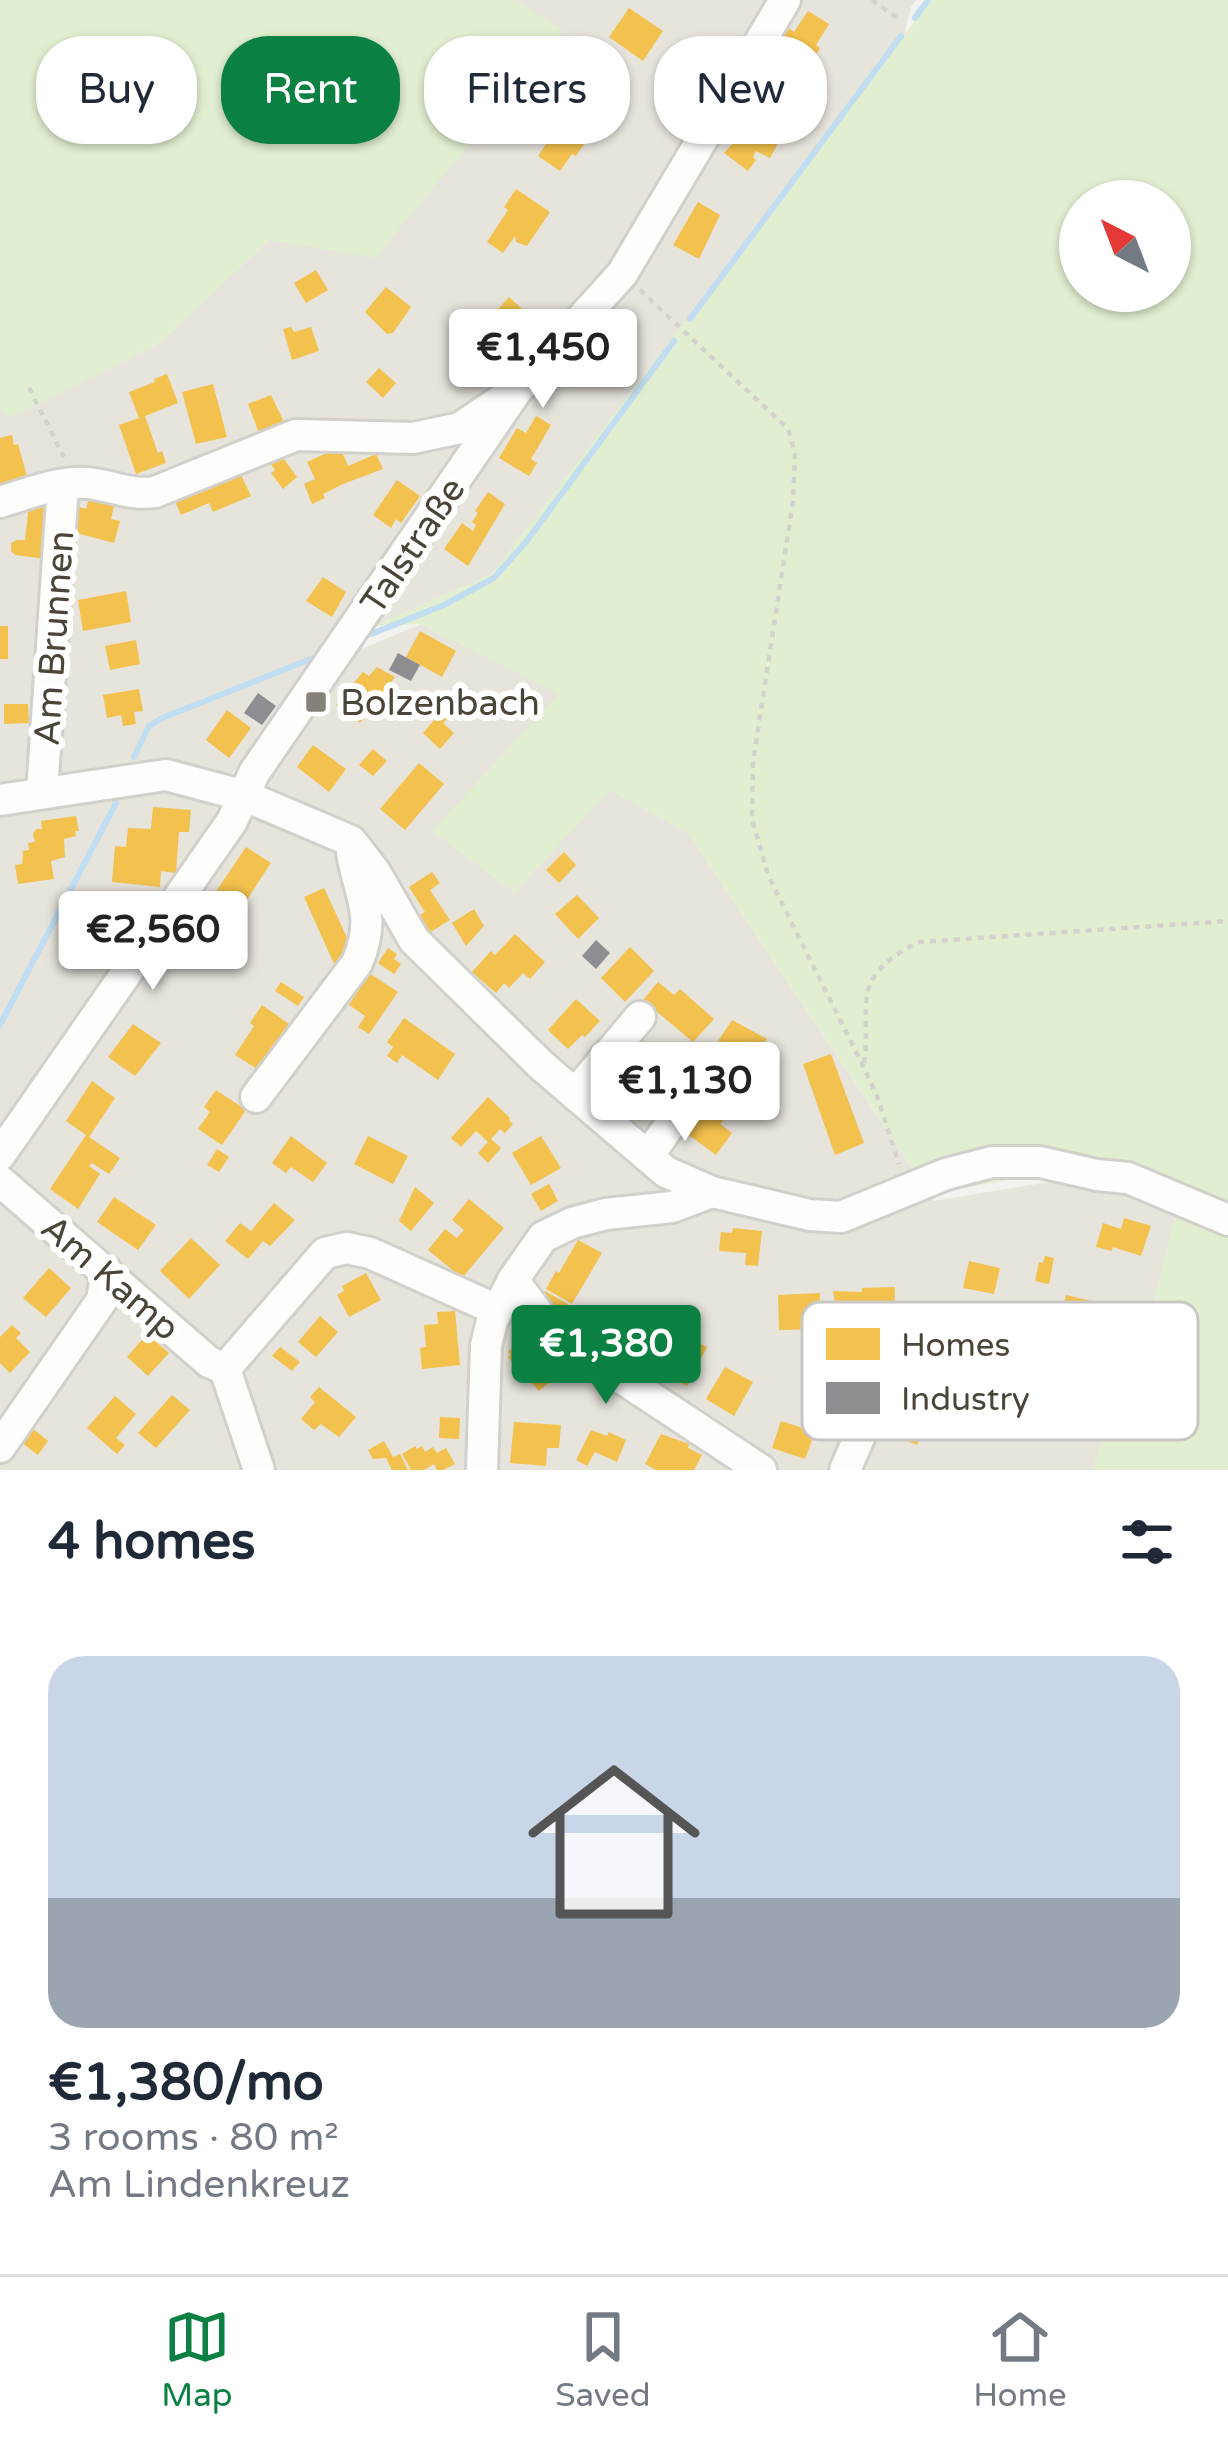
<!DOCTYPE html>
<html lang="en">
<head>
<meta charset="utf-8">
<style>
  body { margin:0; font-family:"Varela Round",sans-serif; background:#f2f2f3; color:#1f2937; height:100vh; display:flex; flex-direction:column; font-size:45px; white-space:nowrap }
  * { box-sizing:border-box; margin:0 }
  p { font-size:39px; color:#747a83 }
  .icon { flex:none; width:66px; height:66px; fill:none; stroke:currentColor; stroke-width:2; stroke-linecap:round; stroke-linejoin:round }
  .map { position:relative; height:1470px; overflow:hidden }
  .side { display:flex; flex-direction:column; background:#fff; flex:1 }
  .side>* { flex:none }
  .hud { position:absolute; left:36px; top:36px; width:1158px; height:108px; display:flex; gap:24px }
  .needle { width:78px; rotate:318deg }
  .tools { position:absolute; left:1059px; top:180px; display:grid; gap:24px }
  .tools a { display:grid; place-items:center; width:132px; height:132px; border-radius:50%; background:#fff; box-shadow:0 3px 9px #0004; font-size:60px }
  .price { position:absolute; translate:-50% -102px; padding:0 27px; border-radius:12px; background:#fff; color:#222; font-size:39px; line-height:78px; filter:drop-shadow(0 3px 6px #0008) }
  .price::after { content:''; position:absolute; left:50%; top:72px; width:36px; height:27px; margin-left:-18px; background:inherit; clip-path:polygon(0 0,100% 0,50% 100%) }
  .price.on { background:#0b8043; color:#fff }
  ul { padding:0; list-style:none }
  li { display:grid; align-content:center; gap:24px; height:636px; padding:0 48px }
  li+li { border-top:3px solid #e0e1e3 }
  li span { display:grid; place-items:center; height:372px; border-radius:36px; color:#555 }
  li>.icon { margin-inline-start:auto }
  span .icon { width:216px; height:216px; fill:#fffc; stroke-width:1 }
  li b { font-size:51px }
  h2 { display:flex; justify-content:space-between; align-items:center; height:144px; padding:0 48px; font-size:51px }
  .tag { padding:0 42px; border-radius:48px; background:#fff; box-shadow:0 3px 9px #0004; font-size:42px; line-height:108px }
  .tag.on { background:#0b8043; color:#fff }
  .tab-bar { display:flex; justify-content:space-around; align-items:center; height:168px; border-top:3px solid #e0e1e3; background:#fff; font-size:33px; color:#747a83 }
  .tab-bar a { display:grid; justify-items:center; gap:6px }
  .tab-bar .on { color:#0b8043 }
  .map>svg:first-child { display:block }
  .residential { fill:#e7e4dc }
  .green { fill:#e1eecf; fill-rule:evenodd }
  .homes { fill:#f2c14e }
  .industry { fill:#8d8d92 }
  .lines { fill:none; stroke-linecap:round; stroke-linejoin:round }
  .stream { stroke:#c0ddf1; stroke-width:6 }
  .minor-casing { stroke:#d2d0cb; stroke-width:36 }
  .path { stroke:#d3d2cc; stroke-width:4.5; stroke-dasharray:6 6; stroke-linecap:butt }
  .minor { stroke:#fdfdfc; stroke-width:30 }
  .poi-dot { fill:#868178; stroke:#fff; stroke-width:4.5 }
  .labels { text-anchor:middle; stroke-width:12; stroke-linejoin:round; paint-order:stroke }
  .street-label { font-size:36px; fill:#4b4439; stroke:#fff }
  .poi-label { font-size:36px; fill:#4b4439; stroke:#fff; text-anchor:start }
  .key { fill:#fff; stroke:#c9c7c4; stroke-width:3 }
  .key-label { font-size:33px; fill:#4b4439 }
</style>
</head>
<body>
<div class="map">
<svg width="1228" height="1470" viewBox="0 0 1228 1470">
  <rect width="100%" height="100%" fill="#f4f2ee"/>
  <g class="residential">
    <polygon points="516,0 916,0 911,7 904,36 492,574 374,626 350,620 231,775 139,762 0,783 0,406 10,417 157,345 269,240 563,32"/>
    <polygon points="421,624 560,694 433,831 514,892 610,790 688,833 934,1201 1061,1180 1179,1203 1155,1297 1092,1470 0,1470 0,1171 354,652"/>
    <polygon points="170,792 213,802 219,817 0,1135 0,813 129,793"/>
  </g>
  <g class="green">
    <polygon points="0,0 516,0 563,31 375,258 269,240 157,345 10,418 0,406"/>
    <path d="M931 0H1228V1217L1061 1171 930 1194 688 833 610 790 514 893 432 831 559 694 421 624 374 626 492 574ZM1080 201H1170V291H1080Z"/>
    <polygon points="1179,1203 1228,1223 1228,1470 1092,1470 1155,1297"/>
  </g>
  <g class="homes">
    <polygon points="629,8 663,31 643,61 609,37"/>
    <polygon points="808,11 829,24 816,45 820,48 810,64 817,67 809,79 771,56 789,28 794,32"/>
    <polygon points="595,60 622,78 604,106 577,88"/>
    <polygon points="766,84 788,96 773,123 785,130 770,158 756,151 753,157 756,160 748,171 724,153 737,139 734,138 750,111 762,117 765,112 760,109 765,101 759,97"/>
    <polygon points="559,87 577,99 563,121 545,109"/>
    <polygon points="558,126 584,144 576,156 572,154 560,171 538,156"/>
    <polygon points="516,189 550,212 527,246 516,242 515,236 503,253 487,242 508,210 504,207"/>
    <polygon points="698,202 720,215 699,259 673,245"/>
    <polygon points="316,270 328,290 306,303 294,283"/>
    <polygon points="386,287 411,307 393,333 387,334 365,312"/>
    <polygon points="509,297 531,317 494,361 472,339"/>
    <polygon points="620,321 636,332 618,355 603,382 580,367 597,341 604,345"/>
    <polygon points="291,327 294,332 311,327 319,351 292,360 283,329"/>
    <polygon points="379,368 396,383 383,398 366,382"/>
    <polygon points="167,374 178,403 145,416 158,453 162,451 166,463 136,474 119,425 139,418 129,392 155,382 154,379"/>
    <polygon points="213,384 227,437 196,444 182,392"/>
    <polygon points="271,395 284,422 259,433 248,404"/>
    <polygon points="536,416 551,425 531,459 537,463 529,476 499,458 517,428 526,433"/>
    <polygon points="12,435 14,445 18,444 27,476 0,484 0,438"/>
    <polygon points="340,447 348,466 376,454 383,469 343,484 323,494 325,498 312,504 304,484 315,479 307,462"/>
    <polygon points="281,455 297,477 283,489 271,473 275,470 270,463"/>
    <polygon points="238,469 251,496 213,512 209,503 181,515 173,496"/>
    <polygon points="397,480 420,496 401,523 396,519 391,528 373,515"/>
    <polygon points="488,492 505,504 468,566 444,549 462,523 473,531 476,525 472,522 478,513 475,511"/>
    <polygon points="89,498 114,506 111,519 120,521 114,543 69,531 75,506 86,509"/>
    <polygon points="29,505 49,507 46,559 15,555 11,551 11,543 17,540 25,540"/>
    <polygon points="323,577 346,592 332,617 306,601"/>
    <polygon points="126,591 131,622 83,631 78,600"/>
    <rect x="0" y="626" width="8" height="33"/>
    <polygon points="420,631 456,651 442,677 406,657"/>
    <polygon points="136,640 140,664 110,670 105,646"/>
    <polygon points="377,667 395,677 360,723 336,705 363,672 369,676"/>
    <polygon points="139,689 143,711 134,712 136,724 123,726 121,715 107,718 103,695"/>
    <polygon points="4,704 28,704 29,723 4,724"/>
    <polygon points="444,709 451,715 443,723 454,733 440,749 423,733"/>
    <polygon points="227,710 251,728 229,758 206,740"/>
    <polygon points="313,745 346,769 329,792 297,767"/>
    <polygon points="373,749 387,761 373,776 359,765"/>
    <polygon points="419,763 444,784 405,830 380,809"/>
    <polygon points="153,807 191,810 189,832 179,832 176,873 161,871 160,887 112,882 115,846 126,847 128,828 151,829"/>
    <polygon points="76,816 79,831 75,831 76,836 64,839 65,857 51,861 54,879 18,884 15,865 22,864 23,851 29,850 28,843 35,842 33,834 36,829 42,829 41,821"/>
    <polygon points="246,847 271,863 225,933 200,915"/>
    <polygon points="564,852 576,865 559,883 546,870"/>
    <polygon points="432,872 440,883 430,890 450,920 429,933 418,916 425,912 409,887"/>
    <polygon points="324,888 350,944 345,948 350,960 335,966 304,897"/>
    <polygon points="577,895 599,918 578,939 555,914"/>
    <polygon points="101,901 128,920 119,933 126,937 119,947 112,943 103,956 76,937"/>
    <polygon points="185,905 202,917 190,935 172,923"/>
    <polygon points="474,909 484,926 466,946 452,923"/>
    <polygon points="515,934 545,962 530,979 523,973 509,988 504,983 496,993 472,972 491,951 495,955"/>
    <polygon points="630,947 654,971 625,1002 601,978"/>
    <polygon points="388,948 397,954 394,959 401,964 394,974 378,963"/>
    <polygon points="368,959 375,964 369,973 398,992 369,1034 358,1027 365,1016 349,1005 362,984 355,979"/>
    <polygon points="281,982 304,997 298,1006 275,991"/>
    <polygon points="658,982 674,995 680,989 714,1019 693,1042 643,1000"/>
    <polygon points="576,999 600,1021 585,1037 582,1035 568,1049 548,1030"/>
    <polygon points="262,1005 289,1024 284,1031 287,1033 281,1042 278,1040 257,1069 235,1055 254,1026 250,1023"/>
    <polygon points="404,1018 455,1054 438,1080 402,1055 397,1063 387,1056 393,1047 387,1042"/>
    <polygon points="732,1020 767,1039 760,1050 766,1053 758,1064 753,1061 745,1073 728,1062 731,1058 726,1055 730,1048 718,1041"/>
    <polygon points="133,1024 161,1043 135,1076 108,1057"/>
    <polygon points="831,1054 864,1143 835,1155 803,1064"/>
    <polygon points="648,1072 667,1089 639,1121 620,1103"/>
    <polygon points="92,1081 115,1098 89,1137 120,1158 109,1174 92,1163 89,1166 100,1174 78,1209 50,1189 86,1135 66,1121"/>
    <polygon points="216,1090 246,1110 222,1145 198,1129 210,1112 204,1107"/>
    <polygon points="488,1097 510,1118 509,1120 513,1124 505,1133 500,1129 491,1139 501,1148 488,1163 478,1153 488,1142 476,1131 461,1147 451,1138"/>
    <polygon points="697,1103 723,1121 720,1124 732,1133 716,1155 679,1128"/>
    <polygon points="291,1136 327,1163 313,1182 291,1167 286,1173 272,1163"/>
    <polygon points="368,1136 408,1156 393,1184 354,1164"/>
    <polygon points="541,1136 561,1168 531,1185 512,1153"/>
    <polygon points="217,1149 229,1157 219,1172 207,1165"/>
    <polygon points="549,1184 558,1201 541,1211 531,1194"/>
    <polygon points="415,1187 434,1203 411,1231 399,1221"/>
    <polygon points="114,1197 156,1225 138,1250 97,1222"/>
    <polygon points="469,1199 504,1228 462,1278 428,1250 445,1229 457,1238 464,1230 452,1220"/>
    <polygon points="274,1203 295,1220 270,1246 263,1241 248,1259 225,1241 240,1223 251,1231"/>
    <polygon points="1124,1218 1151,1226 1141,1256 1113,1247 1112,1251 1096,1247 1103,1223 1121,1229"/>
    <polygon points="733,1228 762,1231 758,1266 745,1265 746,1253 719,1251 721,1232 732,1233"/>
    <polygon points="191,1238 220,1265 189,1299 160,1271"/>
    <polygon points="578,1240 602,1253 572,1304 546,1289 556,1271 559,1273"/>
    <polygon points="1045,1256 1054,1258 1049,1284 1035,1281 1039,1262 1043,1263"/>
    <polygon points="969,1261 1000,1268 994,1294 963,1288"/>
    <polygon points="49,1268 71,1288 46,1317 23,1298"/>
    <polygon points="366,1273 381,1300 349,1317 337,1295 344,1291 342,1286"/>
    <polygon points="895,1287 894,1317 837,1318 833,1291 862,1292 862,1288"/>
    <polygon points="545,1291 568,1304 560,1318 537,1306"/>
    <polygon points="820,1293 820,1329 779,1330 778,1295"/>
    <polygon points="1066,1295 1122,1308 1118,1328 1098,1323 1095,1335 1059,1327"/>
    <polygon points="455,1311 460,1365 422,1369 420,1348 426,1347 424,1325 438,1324 437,1312"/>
    <polygon points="646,1311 665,1323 654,1339 636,1328"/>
    <polygon points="320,1316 338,1332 316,1357 298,1342"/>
    <polygon points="12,1325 21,1333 16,1338 30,1352 10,1373 0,1363 0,1337"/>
    <polygon points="147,1334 169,1353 148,1376 127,1357"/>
    <polygon points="690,1339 707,1347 687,1386 661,1373 673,1350 682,1355"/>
    <polygon points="546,1341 568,1367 539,1391 529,1380 525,1383 513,1369 516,1367 508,1357 511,1355 508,1352 517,1344 520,1347 524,1343 532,1352"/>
    <polygon points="280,1347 300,1362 292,1371 272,1356"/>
    <polygon points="725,1367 753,1382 734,1416 706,1399"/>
    <polygon points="319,1387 356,1417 339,1437 321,1424 314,1430 301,1419 315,1402 310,1397"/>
    <polygon points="896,1387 933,1400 917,1445 880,1431"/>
    <polygon points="172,1395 190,1410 156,1448 138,1433"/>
    <polygon points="115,1396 136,1414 116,1438 125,1445 117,1454 87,1428"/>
    <polygon points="440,1417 460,1418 459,1439 439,1438"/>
    <polygon points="781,1421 815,1432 805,1459 772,1448"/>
    <polygon points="514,1422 561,1425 559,1448 547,1448 546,1466 510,1463"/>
    <polygon points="33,1429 48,1441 38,1455 22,1443"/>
    <polygon points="591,1430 607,1436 609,1432 626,1440 617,1462 595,1452 587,1466 576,1460"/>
    <polygon points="661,1434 689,1444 688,1448 702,1455 694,1470 656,1470 645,1464"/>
    <polygon points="384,1441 393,1457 400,1454 408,1470 392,1470 386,1458 373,1459 368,1450"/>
    <polygon points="415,1446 417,1449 422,1446 425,1452 433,1447 437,1453 446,1448 455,1464 443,1470 437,1470 434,1464 424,1470 411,1470 402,1454"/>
  </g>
  <g class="industry">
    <polygon points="398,653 420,665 411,681 389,670"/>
    <polygon points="258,693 276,706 262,725 244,713"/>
    <polygon points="596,940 610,953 596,969 582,956"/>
  </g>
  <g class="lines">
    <g class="stream">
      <polyline points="915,18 928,0"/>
      <polyline points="690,319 901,36"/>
      <polyline points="371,634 444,605 494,578 526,542 674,341"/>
      <polyline points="134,757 149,726 162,718 321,655"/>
      <polyline points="0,1025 116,803"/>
    </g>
    <g class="minor-casing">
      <g id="minor">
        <path d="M0 502C27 494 58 481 87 483 111 485 130 496 155 492L296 435 413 438 460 428 503 399"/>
        <polyline points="42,792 63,485"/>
        <polyline points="0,800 166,775 245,796 351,841 375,872 414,940 541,1065 666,1172 712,1192 810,1215 841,1217 946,1174 992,1162 1040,1162 1097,1175 1128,1178 1228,1220"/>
        <polyline points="575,1094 640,1017"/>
        <path d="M256 1097 357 963C377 915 360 899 352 853"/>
        <polyline points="0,1155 232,821 254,773 517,390 622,274 785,0"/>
        <polyline points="648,1156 710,1068"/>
        <polyline points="0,1181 209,1362 225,1369"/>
        <polyline points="513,1280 552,1332 761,1470"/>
        <polyline points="0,1447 102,1300 107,1272"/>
        <polyline points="259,1470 225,1369 325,1253 347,1248 370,1253 497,1310"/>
        <polyline points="482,1470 486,1345 492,1321 513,1280 543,1237 572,1223 606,1214 672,1207 712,1192"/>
        <polyline points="845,1470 875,1401"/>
      </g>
    </g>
    <g class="path">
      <polyline points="872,0 897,18"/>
      <polyline points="640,290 788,429 795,454 793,501 753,762 752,819 768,875 864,1068 877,1096 899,1164"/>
      <polyline points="29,388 64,457"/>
      <path d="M864 1063C868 1040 864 1017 867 995 870 971 899 950 920 942L1228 921"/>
    </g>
    <use href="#minor" class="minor"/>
  </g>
  <rect class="poi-dot" x="304" y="690" width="24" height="24" rx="6"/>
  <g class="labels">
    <g class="street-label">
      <text transform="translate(412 545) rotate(-56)" y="13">Talstraße</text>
      <text transform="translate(53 638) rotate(-86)" y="13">Am Brunnen</text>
      <text transform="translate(111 1277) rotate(41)" y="13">Am Kamp</text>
    </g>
    <g class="poi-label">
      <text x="340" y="715">Bolzenbach</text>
    </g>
  </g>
  <rect x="802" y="1302" width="396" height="138" rx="18" class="key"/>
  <rect x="826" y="1328" width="54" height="32" fill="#f2c14e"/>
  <rect x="826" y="1382" width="54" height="32" fill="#8d8d92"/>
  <g class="key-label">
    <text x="901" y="1356">Homes</text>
    <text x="901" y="1410">Industry</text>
  </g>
</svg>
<div class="tools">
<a><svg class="needle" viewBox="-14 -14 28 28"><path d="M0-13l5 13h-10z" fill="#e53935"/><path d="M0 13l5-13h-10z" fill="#747a83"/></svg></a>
</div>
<b class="price" style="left:543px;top:411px">€1,450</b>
<b class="price" style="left:153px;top:993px">€2,560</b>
<b class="price" style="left:685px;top:1144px">€1,130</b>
<b class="price on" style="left:606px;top:1407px">€1,380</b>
<div class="hud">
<a class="tag">Buy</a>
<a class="tag on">Rent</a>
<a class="tag">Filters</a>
<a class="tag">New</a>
</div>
</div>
<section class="side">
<h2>4 homes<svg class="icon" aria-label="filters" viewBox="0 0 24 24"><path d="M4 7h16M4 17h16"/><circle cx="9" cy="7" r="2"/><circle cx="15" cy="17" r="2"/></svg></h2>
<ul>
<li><span style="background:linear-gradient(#c9d6e8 65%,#9aa5b1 0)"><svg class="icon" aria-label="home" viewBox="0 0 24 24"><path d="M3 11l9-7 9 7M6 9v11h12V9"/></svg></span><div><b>€1,380/mo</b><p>3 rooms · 80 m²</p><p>Am Lindenkreuz</p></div></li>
</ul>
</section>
<nav class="tab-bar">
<a class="on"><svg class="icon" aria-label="map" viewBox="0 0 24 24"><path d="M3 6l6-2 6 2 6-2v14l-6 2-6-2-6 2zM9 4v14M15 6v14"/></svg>Map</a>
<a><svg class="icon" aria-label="saved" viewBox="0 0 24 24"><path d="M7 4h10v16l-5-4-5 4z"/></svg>Saved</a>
<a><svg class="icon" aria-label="home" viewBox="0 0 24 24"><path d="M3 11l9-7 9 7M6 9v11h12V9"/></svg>Home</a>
</nav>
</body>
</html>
